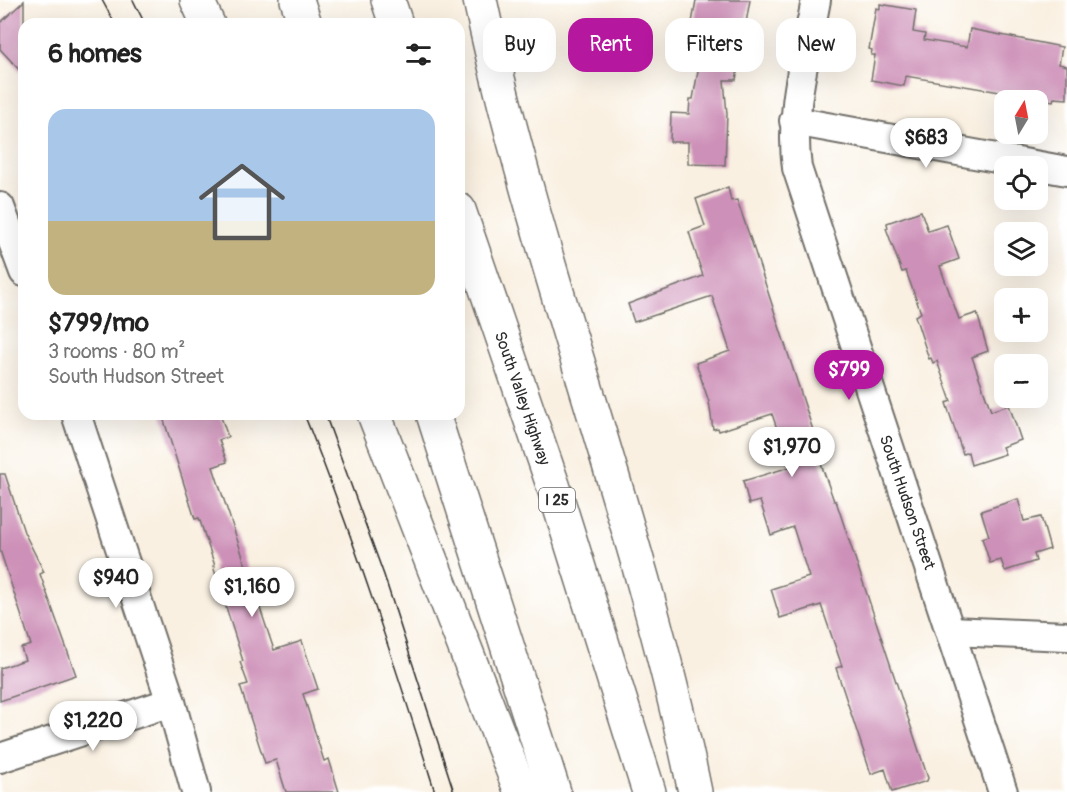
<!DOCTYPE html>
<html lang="en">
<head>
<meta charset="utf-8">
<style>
  body { margin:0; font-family:Pangolin,sans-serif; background:#f6f6f6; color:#222; height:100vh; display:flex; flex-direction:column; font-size:22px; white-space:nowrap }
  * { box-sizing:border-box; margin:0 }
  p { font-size:20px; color:#767676 }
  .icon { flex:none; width:33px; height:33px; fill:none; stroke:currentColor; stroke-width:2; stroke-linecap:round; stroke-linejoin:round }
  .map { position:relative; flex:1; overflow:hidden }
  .sheet { position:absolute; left:18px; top:18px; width:447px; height:402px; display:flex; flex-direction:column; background:#fff; border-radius:18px; box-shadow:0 6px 24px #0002 }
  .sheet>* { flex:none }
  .top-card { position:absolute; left:483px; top:18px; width:494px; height:54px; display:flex; gap:12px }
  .needle { width:39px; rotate:10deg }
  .fabs { position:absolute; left:994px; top:90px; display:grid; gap:12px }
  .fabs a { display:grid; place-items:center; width:54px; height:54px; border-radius:12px; background:#fff; box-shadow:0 6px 24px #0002; font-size:30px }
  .price { position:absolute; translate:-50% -51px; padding:0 14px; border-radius:21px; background:#fff; color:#222; font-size:20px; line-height:39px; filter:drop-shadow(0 2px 3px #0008) }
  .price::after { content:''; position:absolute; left:50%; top:36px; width:18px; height:14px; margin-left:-9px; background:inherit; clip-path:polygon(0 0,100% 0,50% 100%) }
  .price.active { background:#b5179e; color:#fff }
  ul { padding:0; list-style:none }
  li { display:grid; align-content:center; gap:12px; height:318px; padding:0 30px }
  li span { display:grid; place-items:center; height:186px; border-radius:18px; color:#555 }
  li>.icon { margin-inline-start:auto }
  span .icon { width:108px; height:108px; fill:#fffc; stroke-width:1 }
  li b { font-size:26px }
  h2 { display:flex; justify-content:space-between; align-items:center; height:72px; padding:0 30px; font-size:26px }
  .tag { padding:0 21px; border-radius:18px; background:#fff; box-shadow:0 6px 24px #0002; font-size:21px; line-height:54px }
  .tag.active { background:#b5179e; color:#fff }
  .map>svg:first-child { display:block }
  .building { fill:#cd90b8 }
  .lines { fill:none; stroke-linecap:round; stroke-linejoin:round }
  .street-casing { stroke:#73706b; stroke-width:32 }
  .highway-casing { stroke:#73706b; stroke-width:36 }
  .street { stroke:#fff; stroke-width:28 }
  .highway { stroke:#fff; stroke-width:33 }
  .tram { stroke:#2b2b2b; stroke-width:1.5 }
  .labels { text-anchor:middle; stroke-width:4.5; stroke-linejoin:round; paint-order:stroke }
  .shield { fill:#fff; stroke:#6b6b6b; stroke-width:1.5 }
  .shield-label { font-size:15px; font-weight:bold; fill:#2b2b2b }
  .street-label { font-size:16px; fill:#2b2b2b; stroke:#fff }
</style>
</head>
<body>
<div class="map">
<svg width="1067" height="792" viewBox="0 0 1067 792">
  <rect width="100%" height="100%" fill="#fff"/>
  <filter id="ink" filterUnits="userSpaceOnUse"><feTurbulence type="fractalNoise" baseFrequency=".0167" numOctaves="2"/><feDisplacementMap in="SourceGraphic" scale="12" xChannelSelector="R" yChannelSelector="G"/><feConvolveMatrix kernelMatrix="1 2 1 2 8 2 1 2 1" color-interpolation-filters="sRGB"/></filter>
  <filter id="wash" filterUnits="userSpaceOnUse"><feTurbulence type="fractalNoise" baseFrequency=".008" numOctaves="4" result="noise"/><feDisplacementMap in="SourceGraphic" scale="24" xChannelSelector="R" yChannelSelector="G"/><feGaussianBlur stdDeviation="1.35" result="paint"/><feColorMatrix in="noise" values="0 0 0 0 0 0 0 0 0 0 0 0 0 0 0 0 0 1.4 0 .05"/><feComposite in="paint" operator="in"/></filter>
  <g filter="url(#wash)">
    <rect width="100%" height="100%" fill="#f9f0e1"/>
    <g id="blocks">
      <g class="building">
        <polygon points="696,0 750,0 736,80 724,80 727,114 725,165 688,164 688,142 670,142 671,113 689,114 690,99 693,99 701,54 687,51"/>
        <polygon points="24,1 24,75 0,49 0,23"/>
        <polygon points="880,4 916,10 913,32 925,34 924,40 967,47 970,29 1062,47 1059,64 1067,66 1067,99 1054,98 1053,101 906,76 904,86 871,80 875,55 871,55 872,50 869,49 876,8 880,9"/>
        <polygon points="728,187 731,201 737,200 752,243 823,461 820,461 834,501 836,501 928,778 927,781 892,792 885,769 871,774 836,668 842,666 821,605 780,618 771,589 809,577 793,527 771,535 760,501 749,504 743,481 790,467 772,414 719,431 718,428 713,429 709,402 696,363 730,351 712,296 634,322 628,304 703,276 689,232 705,226 696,199"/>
        <polygon points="921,211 928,231 947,225 959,259 940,266 942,272 959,319 977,313 988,351 972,357 991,411 1009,405 1021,440 1002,447 1005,454 971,465 968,452 963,454 946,403 951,401 937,361 933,363 931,358 929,359 915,316 921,313 906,271 902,272 886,228 888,228 887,223"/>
        <polygon points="162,414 220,414 228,437 219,440 227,462 213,467 274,650 302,641 318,689 303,694 324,761 329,759 339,792 286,792 276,760 265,763 240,686 248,684 240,662 243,661 213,566 215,566 199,518 195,519"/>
        <polygon points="0,474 5,474 24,532 44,572 40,574 76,675 0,701 0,668 25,660 21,648 31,645 0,550"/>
        <polygon points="1018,499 1024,521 1041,517 1050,549 1034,554 1036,561 1005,571 1001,560 990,563 982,538 989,536 981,511"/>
      </g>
    </g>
  </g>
  <g filter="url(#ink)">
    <use href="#blocks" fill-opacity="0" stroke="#73706b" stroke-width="1.5"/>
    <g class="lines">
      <g class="street-casing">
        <g id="street">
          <path d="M816 0C806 55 789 112 797 168L1003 792"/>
          <polyline points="794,121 1067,171"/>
          <polyline points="0,207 24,272"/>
          <polyline points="76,414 171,702 196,792"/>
          <polyline points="951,631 1067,636"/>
          <polyline points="0,758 171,702"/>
        </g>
      </g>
      <g class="highway-casing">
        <g id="highway">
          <polyline points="197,0 208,24"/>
          <polyline points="297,0 305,24"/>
          <polyline points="388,0 396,24"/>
          <path d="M480 0C537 268 640 523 695 792"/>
          <polyline points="459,210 553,485 649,792"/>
          <polyline points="374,414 521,792"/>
          <polyline points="433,414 554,792"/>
        </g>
      </g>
      <use href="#street" class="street"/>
      <use href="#highway" class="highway"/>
      <g class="tram">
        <polyline points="102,0 115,24"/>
        <polyline points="133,0 145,24"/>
        <path d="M304 414C354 538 395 665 435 792"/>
        <polyline points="325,414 384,575 454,792"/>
      </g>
    </g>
  </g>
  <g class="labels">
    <rect class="shield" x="539" y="488" width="36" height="24" rx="4.5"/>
    <g class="shield-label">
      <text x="557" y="505">I 25</text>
    </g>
    <g class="street-label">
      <text transform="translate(523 398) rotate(71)" y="6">South Valley Highway</text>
      <text transform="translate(908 502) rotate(71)" y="6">South Hudson Street</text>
    </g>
  </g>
</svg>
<div class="fabs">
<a><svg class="needle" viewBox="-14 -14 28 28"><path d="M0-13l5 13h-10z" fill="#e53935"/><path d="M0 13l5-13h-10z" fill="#767676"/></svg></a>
<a><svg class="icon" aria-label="locate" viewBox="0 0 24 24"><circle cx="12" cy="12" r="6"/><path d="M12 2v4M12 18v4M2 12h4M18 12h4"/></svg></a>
<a><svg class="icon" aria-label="layers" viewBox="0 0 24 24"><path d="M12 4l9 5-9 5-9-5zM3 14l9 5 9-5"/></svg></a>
<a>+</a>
<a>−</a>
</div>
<b class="price" style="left:926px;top:169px">$683</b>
<b class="price active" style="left:849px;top:401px">$799</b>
<b class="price" style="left:792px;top:478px">$1,970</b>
<b class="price" style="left:116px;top:609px">$940</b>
<b class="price" style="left:252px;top:618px">$1,160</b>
<b class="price" style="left:93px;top:752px">$1,220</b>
<div class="top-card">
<a class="tag">Buy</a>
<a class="tag active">Rent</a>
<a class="tag">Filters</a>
<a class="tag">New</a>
</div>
<section class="sheet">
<h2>6 homes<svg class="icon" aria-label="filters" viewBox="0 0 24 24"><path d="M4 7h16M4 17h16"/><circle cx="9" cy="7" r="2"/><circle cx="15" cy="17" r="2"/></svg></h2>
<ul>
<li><span style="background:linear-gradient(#a9c7e8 60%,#c2b280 0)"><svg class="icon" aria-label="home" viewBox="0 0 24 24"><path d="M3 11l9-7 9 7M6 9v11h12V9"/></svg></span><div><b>$799/mo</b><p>3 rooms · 80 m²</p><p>South Hudson Street</p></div></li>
</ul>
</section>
</div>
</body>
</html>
